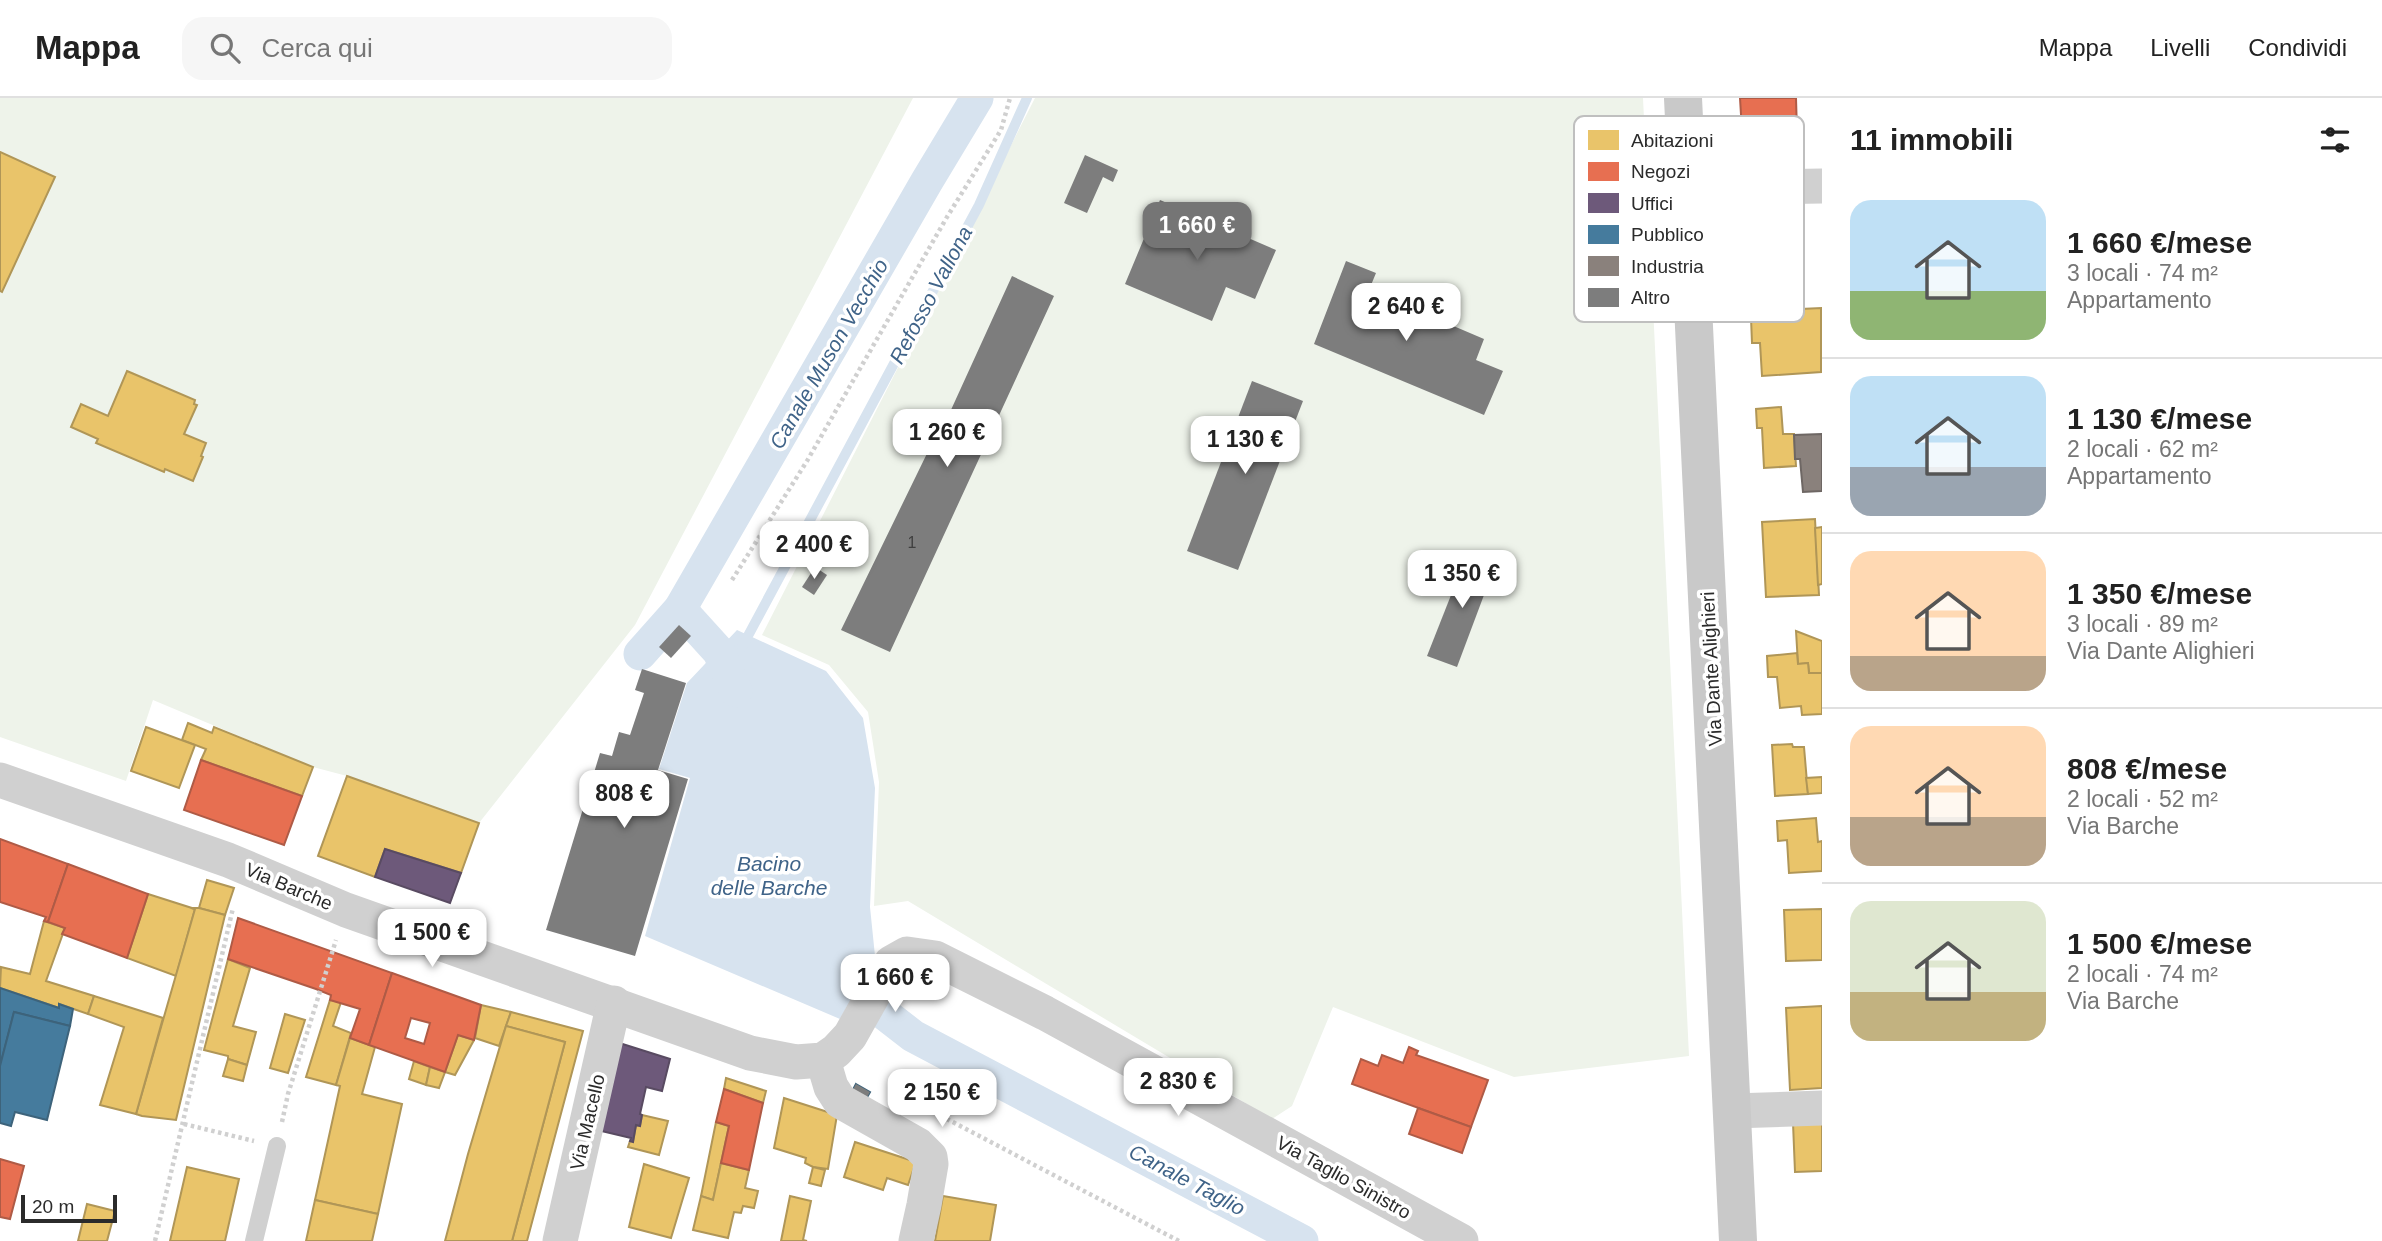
<!DOCTYPE html>
<html lang="it">
<head>
<meta charset="utf-8">
<style>
  body { margin:0; font-family:Helvetica,sans-serif; background:#f6f6f6; color:#222; height:100vh; display:flex; flex-direction:column; font-size:26px; white-space:nowrap }
  * { box-sizing:border-box; margin:0 }
  p { font-size:23px; color:#767676 }
  .icon { flex:none; width:38px; height:38px; fill:none; stroke:currentColor; stroke-width:2; stroke-linecap:round; stroke-linejoin:round }
  .map { position:relative; flex:1; overflow:hidden }
  .side { display:flex; flex-direction:column; background:#fff; width:560px }
  .side>* { flex:none }
  .scale { position:absolute; left:21px; bottom:18px; width:96px; box-sizing:border-box; padding-left:7px; border:4px solid #2b2b2b; border-top:0; font-size:19px; line-height:24px; white-space:nowrap; color:#2b2b2b; -webkit-text-stroke:5px #fff; paint-order:stroke }
  .price { position:absolute; translate:-50% -60px; padding:0 16px; border-radius:14px; background:#fff; color:#222; font-size:23px; line-height:46px; filter:drop-shadow(0 2px 4px #0008) }
  .price::after { content:''; position:absolute; left:50%; top:42px; width:21px; height:16px; margin-left:-10px; background:inherit; clip-path:polygon(0 0,100% 0,50% 100%) }
  .price.on { background:#757575; color:#fff }
  ul { padding:0; list-style:none }
  li { display:flex; align-items:center; gap:21px; height:175px; padding:0 28px }
  li+li { border-top:2px solid #e0e0e0 }
  li span { display:grid; place-items:center; flex:none; width:196px; height:140px; border-radius:21px; color:#555 }
  li>.icon { margin-inline-start:auto }
  span .icon { width:84px; height:84px; fill:#fffc; stroke-width:1 }
  li b { font-size:30px }
  h2 { display:flex; justify-content:space-between; align-items:center; height:84px; padding:0 28px; font-size:30px }
  header { display:flex; align-items:center; gap:42px; box-sizing:border-box; height:98px; padding:0 35px; background:#fff; border-bottom:2px solid #e0e0e0 }
  header strong { font-size:33px }
  nav { display:flex; gap:38px; margin-inline-start:auto; font-size:24px }
  .search { width:490px; height:63px; background:#f6f6f6; display:flex; align-items:center; gap:18px; box-sizing:border-box; padding:0 24px; border-radius:21px; color:#767676; font-size:26px }
  main { display:flex; flex:1; min-height:0 }
  .map>svg:first-child { display:block }
  .green { fill:#eef3ea }
  .water { fill:#d7e3ef }
  .homes { fill:#e9c46a; stroke:#b09657; stroke-width:2 }
  .shops { fill:#e76f51; stroke:#af5b46; stroke-width:2; fill-rule:evenodd }
  .offices { fill:#6d597a; stroke:#594b62; stroke-width:2 }
  .public { fill:#457b9d; stroke:#3d637b; stroke-width:2 }
  .industry { fill:#8a817c; stroke:#6e6764; stroke-width:2 }
  .lines { fill:none; stroke-linecap:round; stroke-linejoin:round }
  .stream { stroke:#d7e3ef; stroke-width:10 }
  .canal { stroke:#d7e3ef; stroke-width:33 }
  .building { fill:#7d7d7d }
  .path { stroke:#d0d0d0; stroke-width:4.5; stroke-dasharray:3.5 3.5; stroke-linecap:butt }
  .lane { stroke:#d0d0d0; stroke-width:18 }
  .street { stroke:#d0d0d0; stroke-width:35 }
  .secondary { stroke:#c9c9c9; stroke-width:38 }
  .labels { text-anchor:middle; stroke-width:7; stroke-linejoin:round; paint-order:stroke }
  .number-label { font-size:16px; fill:#404040 }
  .street-label { font-size:19px; fill:#2b2b2b; stroke:#fff }
  .water-label { font-size:21px; font-style:italic; fill:#3f6388; stroke:#fff }
  .key { fill:#fff; stroke:#bfbfbf; stroke-width:2 }
  .key-label { font-size:19px; fill:#2b2b2b }
</style>
</head>
<body>
<header>
<strong>Mappa</strong>
<div class="search"><svg class="icon" aria-label="search" viewBox="0 0 24 24"><circle cx="10" cy="10" r="6"/><path d="M15 15l6 6"/></svg>Cerca qui</div>
<nav><a>Mappa</a><a>Livelli</a><a>Condividi</a></nav>
</header>
<main>
<div class="map">
<svg width="1822" height="1143" viewBox="0 0 1822 1143">
  <rect width="100%" height="100%" fill="#fff"/>
  <g class="green">
    <polygon points="0,0 913,0 635,527 479,725 347,678 313,669 153,602 126,683 0,639 0,193 55,79 0,54"/>
    <polygon points="1035,0 1643,0 1689,958 1514,979 1333,909 1292,1008 1272,1021 908,803 874,808 879,684 868,614 829,567 762,537"/>
  </g>
  <polygon class="water" points="737,532 826,573 863,620 875,690 870,809 875,858 840,921 645,838 690,680 659,671 687,585"/>
  <g class="homes">
    <polygon points="0,54 55,79 2,194 0,193"/>
    <polygon points="1821,210 1821,274 1762,278 1760,245 1752,245 1751,220 1802,217 1801,211"/>
    <polygon points="127,273 195,302 194,306 197,307 184,336 206,345 201,358 203,359 193,383 165,371 164,374 96,345 98,341 71,329 81,306 108,318"/>
    <polygon points="1781,309 1783,336 1794,336 1796,368 1764,370 1762,330 1757,330 1756,311"/>
    <polygon points="1815,421 1819,497 1766,499 1762,424"/>
    <polygon points="1822,429 1822,486 1818,487 1815,430"/>
    <polygon points="1796,533 1822,543 1822,575 1809,575 1808,565 1798,566"/>
    <polygon points="1797,555 1798,566 1808,565 1809,575 1822,575 1822,616 1802,617 1801,608 1780,610 1777,579 1768,579 1767,558"/>
    <polygon points="188,625 212,635 214,629 313,669 302,698 201,662 206,651 182,642"/>
    <polygon points="146,629 195,647 179,690 131,673"/>
    <polygon points="1792,646 1793,649 1804,649 1808,696 1775,698 1772,647"/>
    <polygon points="347,678 479,725 461,775 385,751 375,779 318,758"/>
    <polygon points="1822,679 1822,695 1808,696 1806,680"/>
    <polygon points="1816,720 1818,744 1822,743 1822,773 1789,775 1787,742 1778,743 1777,723"/>
    <polygon points="207,782 234,790 225,817 199,810"/>
    <polygon points="148,796 195,811 176,878 127,860"/>
    <polygon points="191,810 199,810 225,817 176,1022 142,1018 136,1016 195,811"/>
    <polygon points="1822,811 1822,862 1786,863 1784,812"/>
    <polygon points="44,823 65,830 46,883 94,898 88,916 59,906 59,910 0,890 1,869 30,876"/>
    <polygon points="228,861 250,870 233,928 256,934 247,967 228,961 228,958 204,952"/>
    <polygon points="94,898 163,920 136,1016 100,1007 124,929 88,916"/>
    <polygon points="330,902 341,904 333,928 351,935 336,987 306,979"/>
    <polygon points="481,907 511,914 499,948 475,940"/>
    <polygon points="1822,908 1822,990 1790,992 1786,910"/>
    <polygon points="511,914 583,933 527,1143 512,1143 565,944 506,928"/>
    <polygon points="285,916 305,922 288,975 270,970"/>
    <polygon points="506,928 565,944 512,1143 445,1143 468,1056"/>
    <polygon points="458,937 474,942 455,977 445,974"/>
    <polygon points="350,940 375,949 362,996 402,1006 378,1116 315,1102 340,988 336,987"/>
    <polygon points="228,961 247,967 243,983 223,978"/>
    <polygon points="414,963 430,969 426,987 409,981"/>
    <polygon points="430,969 445,974 439,990 426,987"/>
    <polygon points="726,980 766,993 763,1005 724,991"/>
    <polygon points="784,1000 837,1017 828,1071 813,1069 805,1065 806,1060 774,1050"/>
    <polygon points="642,1017 668,1023 659,1057 628,1049 630,1043 633,1044 636,1027 640,1028"/>
    <polygon points="716,1024 729,1028 713,1102 701,1098"/>
    <polygon points="1822,1024 1822,1073 1795,1074 1793,1025"/>
    <polygon points="855,1044 916,1064 908,1087 887,1080 883,1092 844,1079"/>
    <polygon points="721,1065 749,1072 745,1090 758,1093 754,1110 743,1108 741,1115 734,1114 728,1140 693,1132 701,1098 713,1102"/>
    <polygon points="644,1066 689,1080 671,1140 629,1129"/>
    <polygon points="187,1069 239,1081 225,1143 170,1143"/>
    <polygon points="813,1069 825,1072 821,1088 809,1085"/>
    <polygon points="790,1098 811,1103 803,1142 807,1143 781,1143"/>
    <polygon points="943,1098 996,1107 990,1143 935,1143"/>
    <polygon points="315,1102 378,1116 372,1143 306,1143"/>
    <polygon points="87,1106 115,1113 107,1143 78,1143"/>
  </g>
  <g class="shops">
    <polygon points="1740,0 1796,0 1797,34 1742,33"/>
    <polygon points="201,662 302,698 284,747 184,712"/>
    <polygon points="0,741 68,766 48,824 44,823 46,819 0,804"/>
    <polygon points="68,766 148,796 127,860 62,836 65,830 48,824"/>
    <polygon points="238,820 392,875 369,947 350,940 360,911 330,902 331,897 316,891 228,861"/>
    <path d="M392 875 481 907 474 942 458 937 445 974 369 947ZM411 920 430 925 424 946 405 940Z"/>
    <polygon points="1409,949 1418,953 1416,957 1488,982 1471,1029 1352,986 1361,961 1378,968 1382,957 1403,965"/>
    <polygon points="724,991 763,1005 749,1072 721,1065 729,1028 716,1024"/>
    <polygon points="1418,1010 1471,1029 1462,1055 1409,1036"/>
    <polygon points="0,1061 24,1068 10,1121 0,1119"/>
  </g>
  <g class="offices">
    <polygon points="385,751 461,775 450,805 375,779"/>
    <polygon points="613,943 670,961 662,993 646,989 640,1016 642,1017 640,1028 636,1027 633,1044 630,1043 631,1040 593,1031"/>
  </g>
  <g class="public">
    <polygon points="0,890 59,910 59,906 73,911 70,928 14,914 0,968"/>
    <polygon points="14,914 70,928 47,1022 15,1014 11,1028 0,1025 0,968"/>
    <polygon points="856,986 870,994 862,1008 848,1001"/>
  </g>
  <polygon class="industry" points="1822,336 1822,393 1803,394 1800,361 1795,361 1794,337"/>
  <g class="lines">
    <polyline class="stream" points="742,549 979,107 1027,0"/>
    <g class="canal">
      <polyline points="680,511 719,554 736,593"/>
      <polyline points="640,556 680,511 927,83 977,0"/>
      <polyline points="852,884 855,893 913,938 1302,1143"/>
    </g>
  </g>
  <g class="building">
    <polygon points="1085,57 1118,72 1113,84 1103,79 1087,115 1064,105"/>
    <polygon points="1160,102 1276,152 1255,201 1226,189 1212,223 1125,186"/>
    <polygon points="1346,163 1376,175 1369,192 1484,241 1476,262 1503,273 1484,317 1314,246"/>
    <polygon points="1012,178 1054,198 890,554 841,532 936,337 939,338 940,336"/>
    <polygon points="1252,283 1303,303 1238,472 1187,453"/>
    <polygon points="1468,454 1496,465 1457,569 1427,558"/>
    <polygon points="815,469 827,477 814,497 802,489"/>
    <polygon points="679,527 691,538 671,560 659,549"/>
    <polygon points="642,571 686,585 658,672 688,681 635,858 546,832 600,655 612,658 619,634 630,637 644,595 635,592"/>
    <polygon points="856,986 870,994 862,1008 848,1001"/>
  </g>
  <g class="lines">
    <g class="path">
      <polyline points="732,482 807,363 947,119 1001,32 1010,0"/>
      <polyline points="928,1011 1179,1143"/>
      <polyline points="282,1024 288,996 336,842"/>
      <polyline points="184,1026 254,1043"/>
      <polyline points="155,1143 233,810"/>
    </g>
    <polyline class="lane" points="254,1143 277,1048"/>
    <g class="street">
      <polyline points="1688,90 1822,88"/>
      <polyline points="0,682 228,762 346,812 750,955 796,964 823,962 836,953 850,938 891,865 907,856 935,860 1045,915 1461,1143"/>
      <polyline points="823,962 831,989 840,1003 918,1047 930,1059 931,1066 924,1107 916,1143"/>
      <polyline points="1732,1013 1822,1010"/>
      <polyline points="560,1143 614,905"/>
    </g>
    <polyline class="secondary" points="1683,0 1738,1143"/>
  </g>
  <g class="labels">
    <g class="number-label">
      <text x="912" y="450">1</text>
    </g>
    <g class="street-label">
      <text transform="translate(1711 571) rotate(-93)" y="7">Via Dante Alighieri</text>
      <text transform="translate(289 788) rotate(23)" y="7">Via Barche</text>
      <text transform="translate(587 1024) rotate(-77)" y="7">Via Macello</text>
      <text transform="translate(1344 1079) rotate(29)" y="7">Via Taglio Sinistro</text>
    </g>
    <g class="water-label">
      <text transform="translate(931 197) rotate(-62)" y="7">Refosso Vallona</text>
      <text transform="translate(829 256) rotate(-60)" y="7">Canale Muson Vecchio</text>
      <text x="769" y="773">Bacino<tspan x="769" dy="24">delle Barche</tspan></text>
      <text transform="translate(1187 1082) rotate(28)" y="7">Canale Taglio</text>
    </g>
  </g>
  <rect x="1574" y="18" width="230" height="206" rx="10" class="key"/>
  <rect x="1588" y="32" width="31" height="20" fill="#e9c46a"/>
  <rect x="1588" y="64" width="31" height="19" fill="#e76f51"/>
  <rect x="1588" y="95" width="31" height="20" fill="#6d597a"/>
  <rect x="1588" y="127" width="31" height="19" fill="#457b9d"/>
  <rect x="1588" y="158" width="31" height="20" fill="#8a817c"/>
  <rect x="1588" y="190" width="31" height="19" fill="#7d7d7d"/>
  <g class="key-label">
    <text x="1631" y="49">Abitazioni</text>
    <text x="1631" y="80">Negozi</text>
    <text x="1631" y="112">Uffici</text>
    <text x="1631" y="143">Pubblico</text>
    <text x="1631" y="175">Industria</text>
    <text x="1631" y="206">Altro</text>
  </g>
</svg>
<div class="scale">20 m</div>
<b class="price on" style="left:1197px;top:164px">1 660 €</b>
<b class="price" style="left:1406px;top:245px">2 640 €</b>
<b class="price" style="left:947px;top:371px">1 260 €</b>
<b class="price" style="left:1245px;top:378px">1 130 €</b>
<b class="price" style="left:814px;top:483px">2 400 €</b>
<b class="price" style="left:1462px;top:512px">1 350 €</b>
<b class="price" style="left:624px;top:732px">808 €</b>
<b class="price" style="left:432px;top:871px">1 500 €</b>
<b class="price" style="left:895px;top:916px">1 660 €</b>
<b class="price" style="left:1178px;top:1020px">2 830 €</b>
<b class="price" style="left:942px;top:1031px">2 150 €</b>
</div>
<section class="side">
<h2>11 immobili<svg class="icon" aria-label="filters" viewBox="0 0 24 24"><path d="M4 7h16M4 17h16"/><circle cx="9" cy="7" r="2"/><circle cx="15" cy="17" r="2"/></svg></h2>
<ul>
<li><span style="background:linear-gradient(#bfe0f5 65%,#8fb573 0)"><svg class="icon" aria-label="home" viewBox="0 0 24 24"><path d="M3 11l9-7 9 7M6 9v11h12V9"/></svg></span><div><b>1 660 €/mese</b><p>3 locali · 74 m²</p><p>Appartamento</p></div></li>
<li><span style="background:linear-gradient(#bfe0f5 65%,#9aa5b1 0)"><svg class="icon" aria-label="home" viewBox="0 0 24 24"><path d="M3 11l9-7 9 7M6 9v11h12V9"/></svg></span><div><b>1 130 €/mese</b><p>2 locali · 62 m²</p><p>Appartamento</p></div></li>
<li><span style="background:linear-gradient(#ffd9b3 75%,#b9a48a 0)"><svg class="icon" aria-label="home" viewBox="0 0 24 24"><path d="M3 11l9-7 9 7M6 9v11h12V9"/></svg></span><div><b>1 350 €/mese</b><p>3 locali · 89 m²</p><p>Via Dante Alighieri</p></div></li>
<li><span style="background:linear-gradient(#ffd9b3 65%,#b9a48a 0)"><svg class="icon" aria-label="home" viewBox="0 0 24 24"><path d="M3 11l9-7 9 7M6 9v11h12V9"/></svg></span><div><b>808 €/mese</b><p>2 locali · 52 m²</p><p>Via Barche</p></div></li>
<li><span style="background:linear-gradient(#dfe7d0 65%,#c2b280 0)"><svg class="icon" aria-label="home" viewBox="0 0 24 24"><path d="M3 11l9-7 9 7M6 9v11h12V9"/></svg></span><div><b>1 500 €/mese</b><p>2 locali · 74 m²</p><p>Via Barche</p></div></li>
</ul>
</section>
</main>
</body>
</html>
